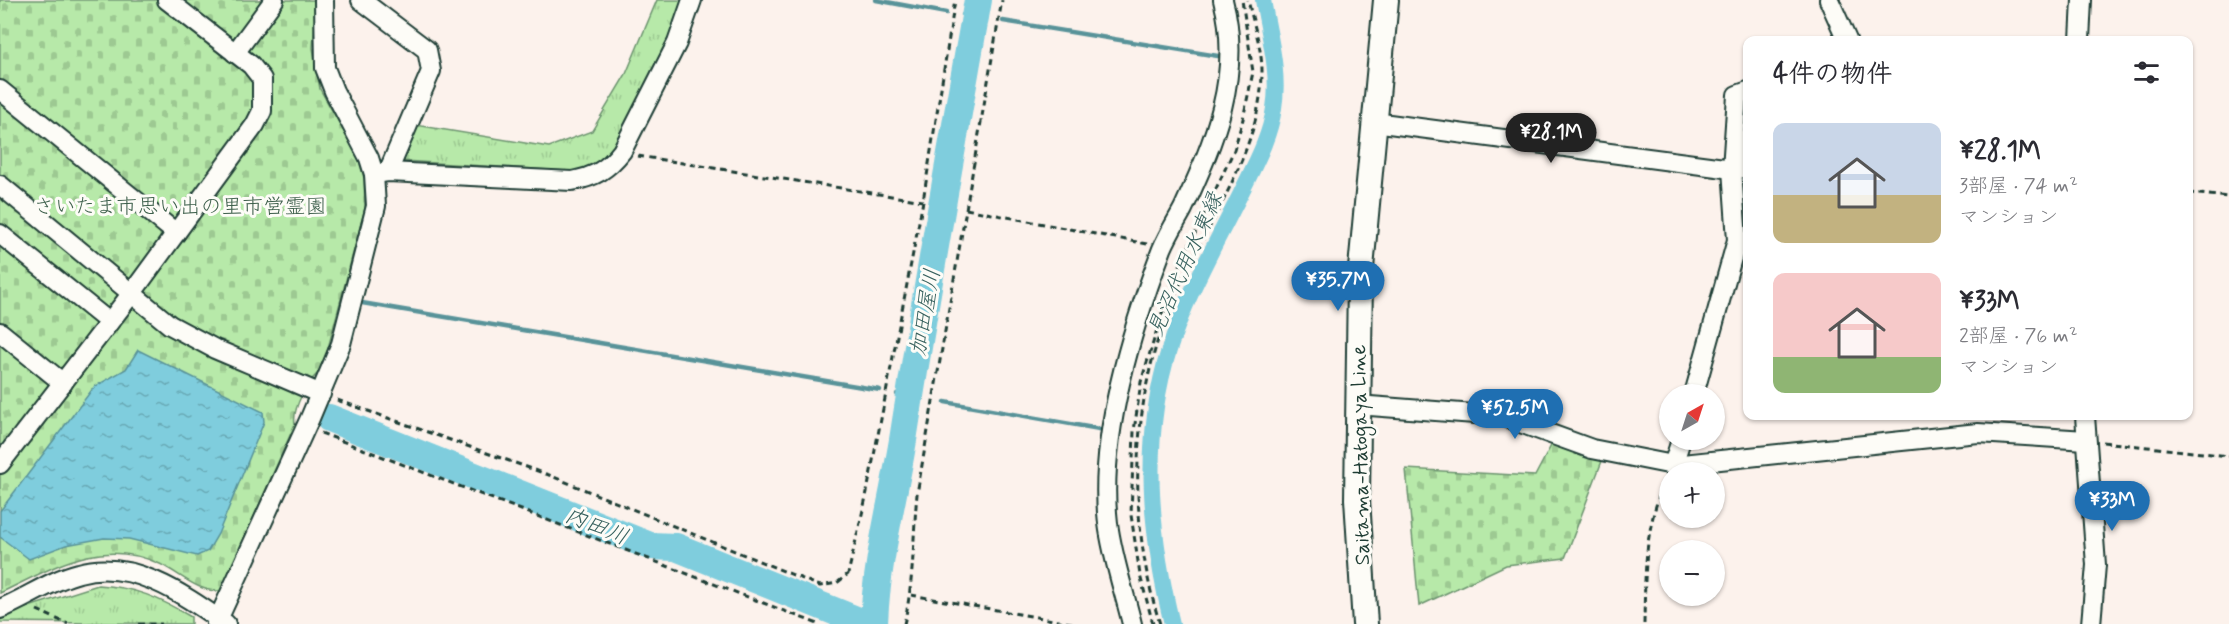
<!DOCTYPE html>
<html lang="ja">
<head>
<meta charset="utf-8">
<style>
  body { margin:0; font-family:Mynerve,"Klee One",sans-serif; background:#f7f7f7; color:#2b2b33; height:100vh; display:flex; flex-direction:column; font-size:22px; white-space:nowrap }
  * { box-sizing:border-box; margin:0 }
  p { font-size:20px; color:#7c7c81 }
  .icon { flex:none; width:33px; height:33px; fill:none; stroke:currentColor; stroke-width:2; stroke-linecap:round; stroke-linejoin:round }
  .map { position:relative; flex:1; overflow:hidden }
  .side { position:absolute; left:1743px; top:36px; width:450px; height:384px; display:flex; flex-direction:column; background:#fff; border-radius:12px; box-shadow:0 2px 4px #0004 }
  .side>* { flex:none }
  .needle { width:39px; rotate:39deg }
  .controls { position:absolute; left:1659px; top:384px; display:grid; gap:12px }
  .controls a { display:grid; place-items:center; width:66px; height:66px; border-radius:50%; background:#fff; box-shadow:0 2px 4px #0004; font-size:30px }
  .price { position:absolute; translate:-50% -51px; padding:0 14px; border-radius:21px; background:#1f6fb2; color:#fff; font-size:20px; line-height:39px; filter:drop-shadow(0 2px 3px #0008) }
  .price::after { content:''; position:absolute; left:50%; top:36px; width:18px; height:14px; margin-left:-9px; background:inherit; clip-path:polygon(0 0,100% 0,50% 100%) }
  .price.on { background:#222; color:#fff }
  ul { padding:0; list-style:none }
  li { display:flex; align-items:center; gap:18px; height:150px; padding:0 30px }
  li span { display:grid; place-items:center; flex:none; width:168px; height:120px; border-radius:12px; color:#555 }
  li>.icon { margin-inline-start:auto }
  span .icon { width:72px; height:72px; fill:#fffc; stroke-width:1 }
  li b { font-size:26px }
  h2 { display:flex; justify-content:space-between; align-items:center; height:72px; padding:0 30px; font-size:26px }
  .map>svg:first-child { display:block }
  .cemetery { fill:url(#cemetery-stones); stroke:#6b936e; stroke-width:1.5 }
  .park { fill:url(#park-tufts); stroke:#6b936e; stroke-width:1.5 }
  .water { fill:url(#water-ripples); stroke:#599399; stroke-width:1.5 }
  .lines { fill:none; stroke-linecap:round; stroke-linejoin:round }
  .stream { stroke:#599399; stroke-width:4.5 }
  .canal { stroke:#7fcddd; stroke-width:16 }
  .river { stroke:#7fcddd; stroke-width:28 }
  .minor-casing { stroke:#1f3d34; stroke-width:22 }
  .major-casing { stroke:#1f3d34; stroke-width:28 }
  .path { stroke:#1f3d34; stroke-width:3; stroke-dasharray:6 4.5; stroke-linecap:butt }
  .minor { stroke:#fdfcf7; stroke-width:18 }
  .major { stroke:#fdfcf7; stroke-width:24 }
  .labels { text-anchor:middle; stroke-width:6; stroke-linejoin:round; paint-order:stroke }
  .park-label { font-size:21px; fill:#3d5f4b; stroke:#fdfcf7 }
  .street-label { font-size:21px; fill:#1f3d34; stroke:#fdfcf7 }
  .water-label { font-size:22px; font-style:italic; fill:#37615e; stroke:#fdfcf7 }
</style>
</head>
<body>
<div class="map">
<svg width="2229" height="624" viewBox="0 0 2229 624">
  <defs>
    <pattern id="cemetery-stones" width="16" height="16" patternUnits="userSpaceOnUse" patternTransform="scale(1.5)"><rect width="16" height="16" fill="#b7e9a9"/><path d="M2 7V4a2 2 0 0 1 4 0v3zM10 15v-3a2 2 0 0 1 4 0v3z" fill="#9dc992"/></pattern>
    <pattern id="park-tufts" width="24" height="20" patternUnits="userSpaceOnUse" patternTransform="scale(1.5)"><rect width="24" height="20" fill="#b7e9a9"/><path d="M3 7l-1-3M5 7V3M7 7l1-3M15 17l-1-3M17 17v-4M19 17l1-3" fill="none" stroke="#9dc992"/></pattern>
    <pattern id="water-ripples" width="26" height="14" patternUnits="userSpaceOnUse" patternTransform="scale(1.5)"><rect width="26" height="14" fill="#7fcddd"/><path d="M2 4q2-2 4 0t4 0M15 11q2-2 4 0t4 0" fill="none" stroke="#67a8b4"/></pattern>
  </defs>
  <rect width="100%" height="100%" fill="#fcf2ec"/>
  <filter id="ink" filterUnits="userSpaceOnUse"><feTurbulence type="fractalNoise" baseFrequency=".0167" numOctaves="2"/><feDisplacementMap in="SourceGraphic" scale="12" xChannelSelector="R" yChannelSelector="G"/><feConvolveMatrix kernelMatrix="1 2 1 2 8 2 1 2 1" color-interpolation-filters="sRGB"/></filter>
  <g filter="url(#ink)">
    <g class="cemetery">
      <path d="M0 0H316L313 48 320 89 358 157 364 178 365 208 322 371C308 378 292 409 295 424L221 591C197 592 181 574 160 564 100 536 53 568 0 593Z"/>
      <polygon points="1553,442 1602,461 1565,558 1506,565 1419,606 1406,469 1535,476"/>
    </g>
    <g class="park">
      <polygon points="657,0 682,0 674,33 619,139 602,163 584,172 403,161 416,125 549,147 592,131 626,74"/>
      <path d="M98 585C134 587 160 598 191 617V624L0 622V616Z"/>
    </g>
    <polygon class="water" points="138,350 263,412 264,422 218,534 208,551 197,556 129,539 104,538 66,545 29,559 0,537 0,511 94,387 126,369"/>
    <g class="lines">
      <g class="stream">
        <polyline points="876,0 946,13"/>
        <polyline points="963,15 986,19"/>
        <polyline points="1003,21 1218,56"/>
        <polyline points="362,303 880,390"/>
        <polyline points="897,394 922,398"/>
        <polyline points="945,402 1105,430"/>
      </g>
      <path class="canal" d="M1172 624C1150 534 1141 439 1169 350 1186 295 1216 244 1241 193 1254 166 1270 138 1274 108 1280 73 1269 35 1263 0"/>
      <g class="river">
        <polyline points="329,418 650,546 676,547 866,624"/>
        <path d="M874 624C876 562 893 501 903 440 926 293 952 146 978 0"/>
      </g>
      <g class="minor-casing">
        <g id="minor">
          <polyline points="361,0 427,50 431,71 388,172"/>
          <polyline points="1829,0 1847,40"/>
          <polyline points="2080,40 2082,0"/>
          <polyline points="235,53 274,0"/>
          <polyline points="0,90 176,233"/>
          <polyline points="1374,122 1732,169 1748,168"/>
          <path d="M374 174 388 172 572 181C595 177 608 169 622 151L677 43 692 0"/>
          <polyline points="0,185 170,325 215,349 321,394"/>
          <polyline points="0,234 109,322"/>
          <polyline points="0,332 63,383"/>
          <polyline points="1694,394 1737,240 1732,169 1737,95 1748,91"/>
          <polyline points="1357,405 1501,416 1592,449 1673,465 1978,433 2086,440"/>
          <polyline points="2085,416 2096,565 2091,624"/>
          <polyline points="0,464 132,293 255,125 262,111 262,79 251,65 167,0"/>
          <polyline points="1673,465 1681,440"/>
          <path d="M0 609C27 598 51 580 79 573 133 558 184 595 226 624"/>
          <polyline points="216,624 310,418 341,344 376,206 374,174 369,158 334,91 325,68 324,0"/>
          <path d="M1132 624C1124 591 1112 556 1108 523 1098 438 1132 328 1162 249 1168 235 1176 222 1183 209 1214 142 1243 75 1223 0"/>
        </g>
      </g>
      <g class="major-casing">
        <polyline id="major" points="1365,624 1357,499 1360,279 1386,0"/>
      </g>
      <g class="path">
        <polyline points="638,156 923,201"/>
        <polyline points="2188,193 2229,197"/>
        <polyline points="966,209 1147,244"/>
        <polyline points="337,400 549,475 820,586 837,583 848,574 866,497 923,201 955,0"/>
        <polyline points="321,433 818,624"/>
        <polyline points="2103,442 2229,456"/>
        <polyline points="911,595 1076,624"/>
        <polyline points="37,610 68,624"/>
        <polyline points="138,624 162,624"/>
        <path d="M904 624C914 582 913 537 917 494L1002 0"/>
        <polyline points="1153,624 1140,575 1131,515 1134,431 1141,382 1170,287 1234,150 1243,119 1253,72 1242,0"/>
        <path d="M1160 624C1127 521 1130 398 1173 299 1204 229 1262 150 1262 71 1262 48 1253 23 1248 0"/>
        <path d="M1644 624C1645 574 1644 526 1666 480"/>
      </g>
      <use href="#minor" class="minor"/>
      <use href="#major" class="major"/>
    </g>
  </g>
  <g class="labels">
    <g class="park-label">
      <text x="180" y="213">さいたま市思い出の里市営霊園</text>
    </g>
    <g class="street-label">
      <text transform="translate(1360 455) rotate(-91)" y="7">Saitama-Hatogaya Line</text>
    </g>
    <g class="water-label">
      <text transform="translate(1184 264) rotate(-66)" y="8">見沼代用水東縁</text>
      <text transform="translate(924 312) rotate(-80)" y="8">加田屋川</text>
      <text transform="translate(597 525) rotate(22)" y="8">内田川</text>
    </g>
  </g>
</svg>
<div class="controls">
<a><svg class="needle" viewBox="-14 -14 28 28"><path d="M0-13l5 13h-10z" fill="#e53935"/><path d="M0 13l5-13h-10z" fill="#7c7c81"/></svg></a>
<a>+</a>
<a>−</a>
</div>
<b class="price on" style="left:1551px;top:164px">¥28.1M</b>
<b class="price" style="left:1338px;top:312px">¥35.7M</b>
<b class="price" style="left:1515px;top:440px">¥52.5M</b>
<b class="price" style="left:2112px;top:532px">¥33M</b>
<section class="side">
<h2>4件の物件<svg class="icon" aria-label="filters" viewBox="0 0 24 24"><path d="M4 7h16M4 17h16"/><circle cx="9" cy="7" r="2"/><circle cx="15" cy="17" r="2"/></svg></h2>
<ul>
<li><span style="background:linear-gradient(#c9d6e8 60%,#c2b280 0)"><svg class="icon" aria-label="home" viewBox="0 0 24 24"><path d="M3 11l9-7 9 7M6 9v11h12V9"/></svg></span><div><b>¥28.1M</b><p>3部屋 · 74 m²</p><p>マンション</p></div></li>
<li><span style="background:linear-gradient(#f6c9c9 70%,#8fb573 0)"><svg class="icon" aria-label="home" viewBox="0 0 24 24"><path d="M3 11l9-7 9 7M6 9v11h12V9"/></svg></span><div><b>¥33M</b><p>2部屋 · 76 m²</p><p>マンション</p></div></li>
</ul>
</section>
</div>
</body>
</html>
